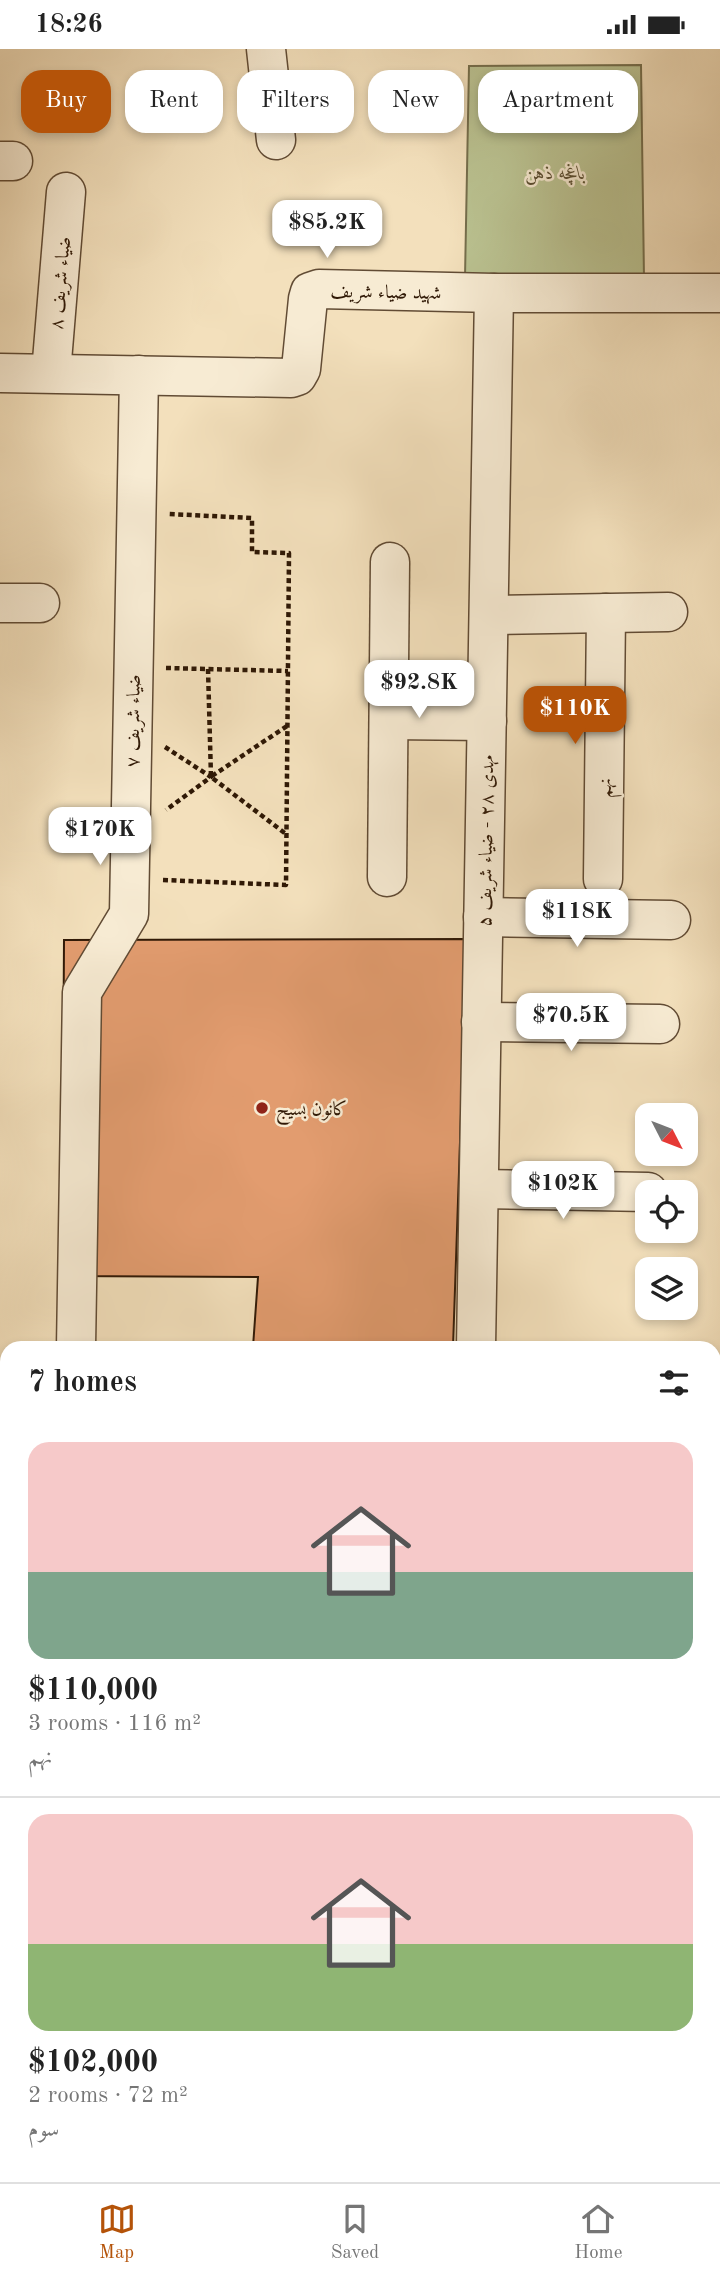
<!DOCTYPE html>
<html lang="en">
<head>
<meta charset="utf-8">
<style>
  body { margin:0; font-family:"Old Standard TT",Amiri,serif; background:#f6f6f6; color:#222; height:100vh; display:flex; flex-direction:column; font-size:26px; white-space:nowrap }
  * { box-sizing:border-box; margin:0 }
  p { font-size:23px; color:#767676 }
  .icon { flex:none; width:38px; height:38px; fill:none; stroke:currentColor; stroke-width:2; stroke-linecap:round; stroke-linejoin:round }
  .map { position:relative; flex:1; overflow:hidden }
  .sheet { position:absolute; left:0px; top:1292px; width:721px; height:842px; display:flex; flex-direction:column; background:#fff; border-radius:21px 21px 0 0; box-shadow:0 4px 10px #0003 }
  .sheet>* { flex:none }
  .top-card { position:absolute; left:21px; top:21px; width:679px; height:63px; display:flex; gap:14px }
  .needle { width:46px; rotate:132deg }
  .buttons { position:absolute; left:635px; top:1054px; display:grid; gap:14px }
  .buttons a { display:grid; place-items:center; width:63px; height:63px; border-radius:14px; background:#fff; box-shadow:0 4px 10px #0003; font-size:35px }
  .price { position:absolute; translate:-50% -60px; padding:0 16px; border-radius:14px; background:#fff; color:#222; font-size:23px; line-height:46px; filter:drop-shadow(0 2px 4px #0008) }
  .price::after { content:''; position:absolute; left:50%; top:42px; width:21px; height:16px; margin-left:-10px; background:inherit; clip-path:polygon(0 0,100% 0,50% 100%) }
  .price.active { background:#b45309; color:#fff }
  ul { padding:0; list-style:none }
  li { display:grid; align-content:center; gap:14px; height:371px; padding:0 28px }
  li+li { border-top:2px solid #e0e0e0 }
  li span { display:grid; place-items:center; height:217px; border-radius:21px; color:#555 }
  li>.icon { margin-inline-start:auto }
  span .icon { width:126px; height:126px; fill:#fffc; stroke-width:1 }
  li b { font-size:30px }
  h2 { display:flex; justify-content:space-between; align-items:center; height:84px; padding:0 28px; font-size:30px }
  .chip { padding:0 24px; border-radius:21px; background:#fff; box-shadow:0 4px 10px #0003; font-size:24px; line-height:63px }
  .chip.active { background:#b45309; color:#fff }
  .status { display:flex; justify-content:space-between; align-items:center; height:49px; padding:0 35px; background:#fff; direction:ltr }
  .status svg { height:19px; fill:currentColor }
  .menu { display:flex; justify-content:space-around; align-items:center; height:98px; border-top:2px solid #e0e0e0; background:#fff; font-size:19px; color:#767676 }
  .menu a { display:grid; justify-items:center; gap:4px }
  .menu .active { color:#b45309 }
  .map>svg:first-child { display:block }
  .green { fill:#bac291; stroke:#756e4c; stroke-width:2 }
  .building { fill:#e29c6f; stroke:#301906; stroke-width:2 }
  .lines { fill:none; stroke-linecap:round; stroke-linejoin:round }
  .minor-casing { stroke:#614b34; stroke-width:41 }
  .major-casing { stroke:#301906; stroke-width:41 }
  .path { stroke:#301906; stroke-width:4.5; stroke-dasharray:5 3.5; stroke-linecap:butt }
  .minor { stroke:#f7ebd3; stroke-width:38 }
  .major { stroke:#eac07e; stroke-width:38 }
  .poi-dot { fill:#8f2418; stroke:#f7ebd3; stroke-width:2.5 }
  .labels { text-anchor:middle; stroke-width:5; stroke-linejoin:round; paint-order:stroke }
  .park-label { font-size:19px; font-style:italic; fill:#594c30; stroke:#f7ebd3 }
  .street-label { font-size:19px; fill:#301906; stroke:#f7ebd3 }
  .poi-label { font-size:19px; fill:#301906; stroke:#f7ebd3; text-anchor:start }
</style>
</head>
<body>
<div class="status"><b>18:26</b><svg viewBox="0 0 49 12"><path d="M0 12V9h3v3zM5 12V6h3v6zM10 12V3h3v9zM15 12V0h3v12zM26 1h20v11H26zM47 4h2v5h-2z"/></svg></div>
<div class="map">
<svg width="720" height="2133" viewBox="0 0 720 2133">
  <rect width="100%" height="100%" fill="#f3e0bc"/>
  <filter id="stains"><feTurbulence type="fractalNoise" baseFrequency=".00286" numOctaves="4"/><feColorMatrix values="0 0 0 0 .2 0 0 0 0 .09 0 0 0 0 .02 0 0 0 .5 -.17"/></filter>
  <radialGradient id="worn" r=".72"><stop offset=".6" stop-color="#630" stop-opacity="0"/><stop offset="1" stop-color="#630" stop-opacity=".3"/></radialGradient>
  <polygon class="green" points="641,16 644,229 465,228 469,17"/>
  <polygon class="building" points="467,890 453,1298 253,1298 258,1228 62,1227 64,891"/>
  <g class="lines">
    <g class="minor-casing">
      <g id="minor">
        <polyline points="266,0 276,91"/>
        <polyline points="0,112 13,112"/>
        <polyline points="0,324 291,329 297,327 301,320 308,250 310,243 319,240 494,244 720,244"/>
        <polyline points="51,324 66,143"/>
        <polyline points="0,554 40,554"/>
        <polyline points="489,566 668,563"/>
        <polyline points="389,671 487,672"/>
        <polyline points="387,828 390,513"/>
        <polyline points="603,830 606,564"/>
        <polyline points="483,868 671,871"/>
        <polyline points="481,973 660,975"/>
        <polyline points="479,1140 648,1143"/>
        <polyline points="76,1298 82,943 129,865 139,326"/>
        <polyline points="476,1298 494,244"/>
        <polyline points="0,2109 7,2108"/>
        <polyline points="177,2126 177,2133"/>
        <polyline points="336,2126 337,2133"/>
        <polyline points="413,2126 616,2133"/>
      </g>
    </g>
    <g class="major-casing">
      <g id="major">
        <polyline points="714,1489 720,1489"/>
        <polyline points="0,1494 7,1493"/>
      </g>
    </g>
    <g class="path">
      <polyline points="166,619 288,622"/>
      <polyline points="208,620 211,728 286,785"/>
      <polyline points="165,698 211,728 166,761"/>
      <polyline points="212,727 287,677"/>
      <polyline points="163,831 286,836 289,504 252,503 252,469 169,465"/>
    </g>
    <use href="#minor" class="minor"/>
    <use href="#major" class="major"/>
  </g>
  <circle class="poi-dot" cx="262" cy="1059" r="7"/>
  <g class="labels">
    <g class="park-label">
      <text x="555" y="130">باغچه ذهن</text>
    </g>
    <g class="street-label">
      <text transform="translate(59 234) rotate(-85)" y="7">ضیاء شریف ۸</text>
      <text transform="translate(386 242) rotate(1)" y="7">شهید ضیاء شریف</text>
      <text transform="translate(132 672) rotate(-89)" y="7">ضیاء شریف ۷</text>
      <text transform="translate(604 739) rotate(-89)" y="7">نهم</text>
      <text transform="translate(485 792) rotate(-89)" y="7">مهدی ۲۸ - ضیاء شریف ۵</text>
    </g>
    <g class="poi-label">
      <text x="276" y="1066">کانون بسیج</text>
    </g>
  </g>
  <rect width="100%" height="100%" filter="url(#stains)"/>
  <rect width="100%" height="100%" fill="url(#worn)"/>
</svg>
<div class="buttons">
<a><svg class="needle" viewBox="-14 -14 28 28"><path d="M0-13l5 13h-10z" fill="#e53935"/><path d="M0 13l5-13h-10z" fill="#767676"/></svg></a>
<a><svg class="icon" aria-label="locate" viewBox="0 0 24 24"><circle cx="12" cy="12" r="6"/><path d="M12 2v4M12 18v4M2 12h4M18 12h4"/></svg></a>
<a><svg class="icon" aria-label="layers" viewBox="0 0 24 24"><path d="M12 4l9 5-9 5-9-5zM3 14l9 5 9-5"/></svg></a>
</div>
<b class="price" style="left:327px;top:211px">$85.2K</b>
<b class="price" style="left:419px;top:671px">$92.8K</b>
<b class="price active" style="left:575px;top:697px">$110K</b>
<b class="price" style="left:100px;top:818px">$170K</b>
<b class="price" style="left:577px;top:900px">$118K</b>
<b class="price" style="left:571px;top:1004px">$70.5K</b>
<b class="price" style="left:563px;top:1172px">$102K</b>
<div class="top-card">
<a class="chip active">Buy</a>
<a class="chip">Rent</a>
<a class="chip">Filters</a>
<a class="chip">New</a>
<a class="chip">Apartment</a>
</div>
<section class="sheet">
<h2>7 homes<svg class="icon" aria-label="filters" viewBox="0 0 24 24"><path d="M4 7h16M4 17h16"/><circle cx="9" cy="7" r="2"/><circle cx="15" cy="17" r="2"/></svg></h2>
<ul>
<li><span style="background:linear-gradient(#f6c9c9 60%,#7fa58c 0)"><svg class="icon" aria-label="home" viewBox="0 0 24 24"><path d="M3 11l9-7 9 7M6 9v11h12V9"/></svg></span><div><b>$110,000</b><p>3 rooms · 116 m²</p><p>نهم</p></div></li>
<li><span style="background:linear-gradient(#f6c9c9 60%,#8fb573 0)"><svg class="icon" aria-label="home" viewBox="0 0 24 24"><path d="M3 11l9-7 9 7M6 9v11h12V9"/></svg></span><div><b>$102,000</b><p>2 rooms · 72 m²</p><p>سوم</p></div></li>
</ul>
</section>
</div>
<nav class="menu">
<a class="active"><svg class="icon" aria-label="map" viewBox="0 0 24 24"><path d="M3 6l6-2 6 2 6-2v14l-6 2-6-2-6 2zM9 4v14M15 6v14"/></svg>Map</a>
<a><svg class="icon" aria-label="saved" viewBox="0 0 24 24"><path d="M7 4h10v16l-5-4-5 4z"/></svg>Saved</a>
<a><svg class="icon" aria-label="home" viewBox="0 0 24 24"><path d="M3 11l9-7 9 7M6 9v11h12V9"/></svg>Home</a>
</nav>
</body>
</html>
